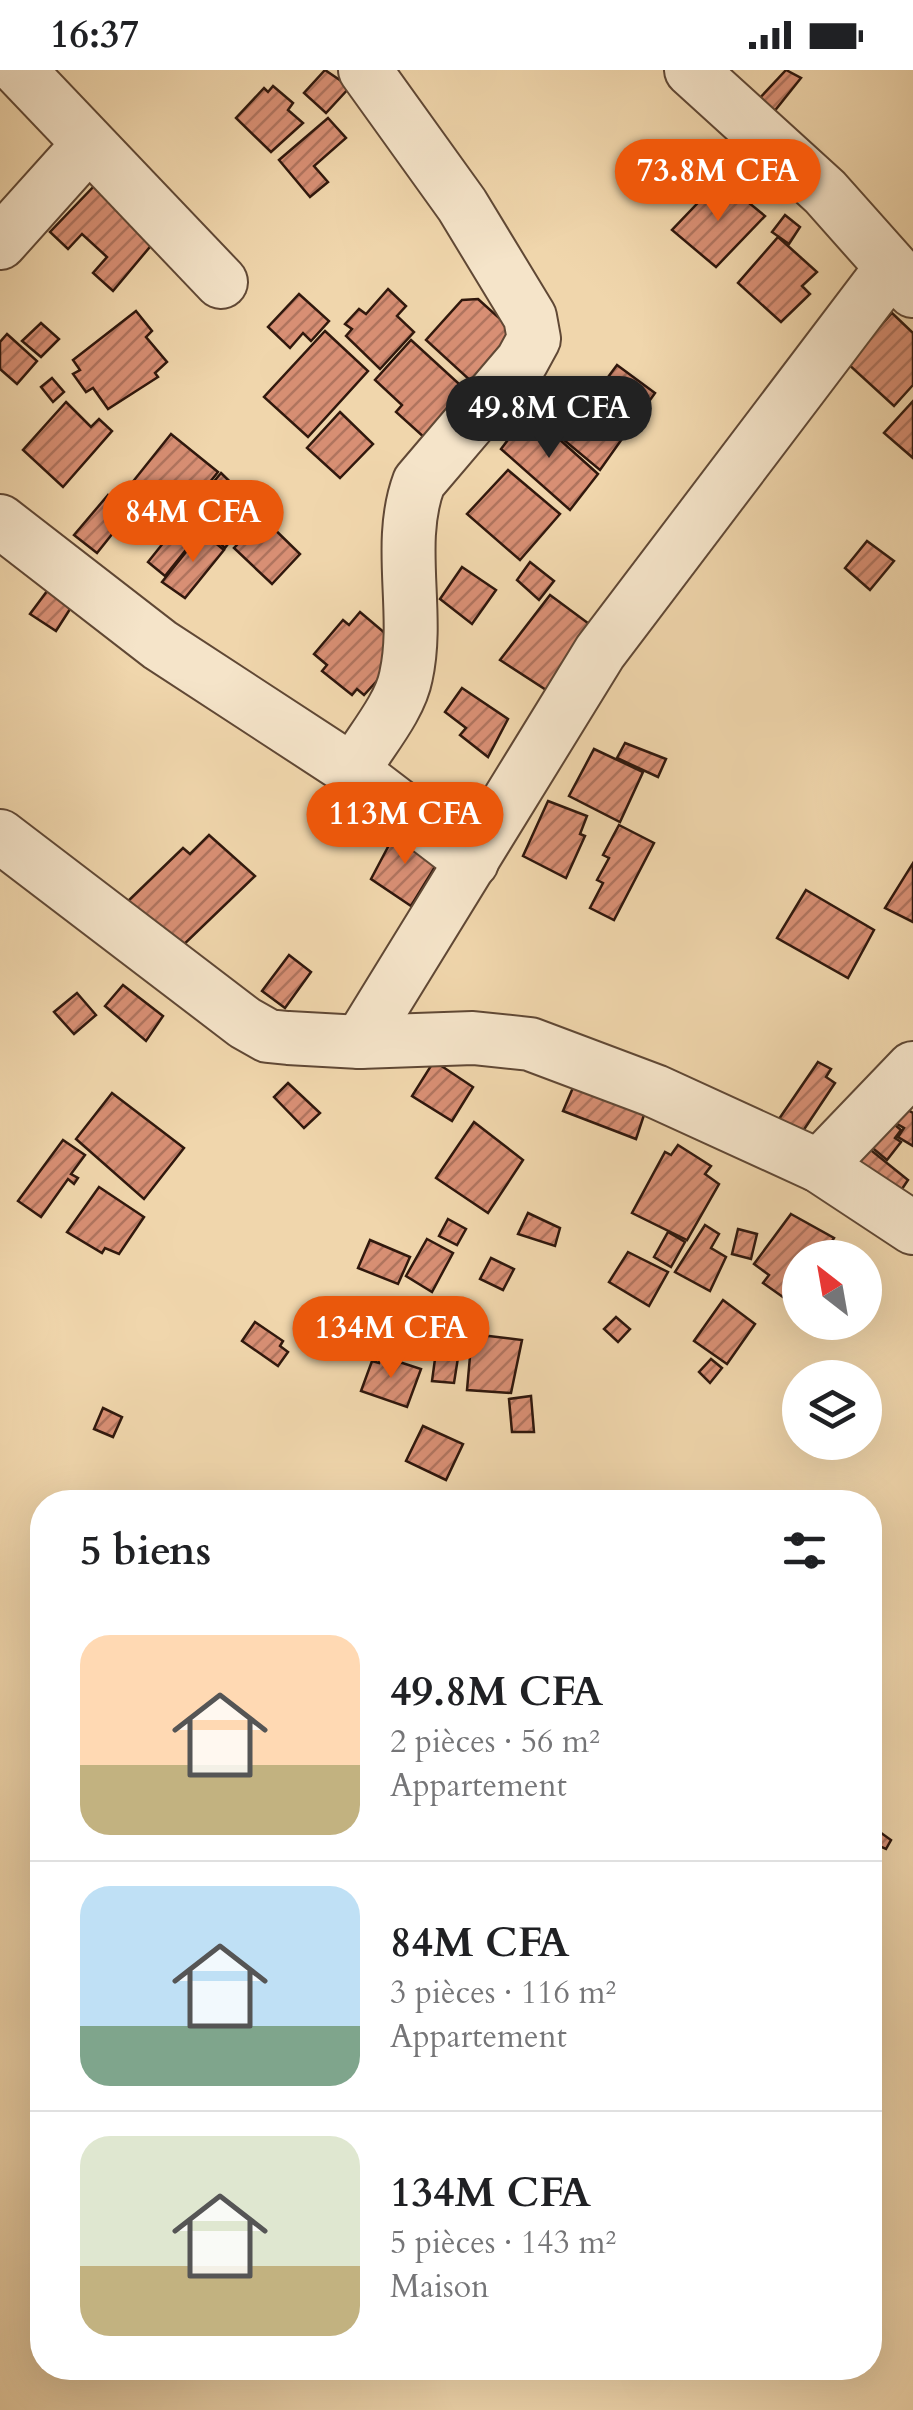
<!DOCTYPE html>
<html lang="fr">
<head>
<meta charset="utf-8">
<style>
  body { margin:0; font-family:Cardo,serif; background:#f6f6f6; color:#202124; height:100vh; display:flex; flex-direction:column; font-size:38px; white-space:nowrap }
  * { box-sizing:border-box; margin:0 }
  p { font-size:32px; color:#757577 }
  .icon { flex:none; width:55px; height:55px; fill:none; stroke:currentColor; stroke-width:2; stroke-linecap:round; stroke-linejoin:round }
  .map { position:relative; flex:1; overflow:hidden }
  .details { position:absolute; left:30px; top:1420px; width:852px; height:890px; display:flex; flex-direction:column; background:#fff; border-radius:40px; box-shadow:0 10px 40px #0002 }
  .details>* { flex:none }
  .needle { width:65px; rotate:329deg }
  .buttons { position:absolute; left:782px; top:1170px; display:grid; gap:20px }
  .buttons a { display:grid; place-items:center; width:100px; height:100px; border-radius:50%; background:#fff; box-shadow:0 10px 40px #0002; font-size:50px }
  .price { position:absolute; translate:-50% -85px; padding:0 22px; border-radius:35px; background:#ea580c; color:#fff; font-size:32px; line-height:65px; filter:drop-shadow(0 2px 5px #0008) }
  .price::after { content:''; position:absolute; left:50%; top:60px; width:30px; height:22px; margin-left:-15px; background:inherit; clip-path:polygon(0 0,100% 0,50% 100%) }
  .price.current { background:#222; color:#fff }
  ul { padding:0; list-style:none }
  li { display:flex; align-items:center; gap:30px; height:250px; padding:0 50px }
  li+li { border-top:2px solid #e0e0e0 }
  li span { display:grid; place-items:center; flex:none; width:280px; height:200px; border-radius:30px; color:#555 }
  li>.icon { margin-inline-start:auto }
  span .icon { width:120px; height:120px; fill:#fffc; stroke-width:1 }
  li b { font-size:42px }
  h2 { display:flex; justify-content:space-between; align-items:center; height:120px; padding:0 50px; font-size:42px }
  .status { display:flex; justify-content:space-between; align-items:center; height:70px; padding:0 50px; background:#fff; direction:ltr }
  .status svg { height:28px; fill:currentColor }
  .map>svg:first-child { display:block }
  .building { fill:url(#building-hatch); stroke:#30180d; stroke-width:2.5 }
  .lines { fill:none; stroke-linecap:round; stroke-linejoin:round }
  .minor-casing { stroke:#604835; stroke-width:56 }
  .minor { stroke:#f5e4c9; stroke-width:52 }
</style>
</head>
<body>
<div class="status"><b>16:37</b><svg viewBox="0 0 49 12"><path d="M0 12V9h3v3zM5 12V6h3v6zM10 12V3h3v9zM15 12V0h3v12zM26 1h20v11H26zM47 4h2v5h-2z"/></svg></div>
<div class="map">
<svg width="913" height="2340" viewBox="0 0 913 2340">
  <defs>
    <pattern id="building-hatch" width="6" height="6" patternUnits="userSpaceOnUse" patternTransform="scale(2.5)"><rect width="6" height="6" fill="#d88f74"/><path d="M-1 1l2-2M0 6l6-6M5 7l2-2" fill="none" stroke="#b0745e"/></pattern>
  </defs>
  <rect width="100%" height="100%" fill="#f0d6ac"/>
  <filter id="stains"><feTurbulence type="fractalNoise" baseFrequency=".002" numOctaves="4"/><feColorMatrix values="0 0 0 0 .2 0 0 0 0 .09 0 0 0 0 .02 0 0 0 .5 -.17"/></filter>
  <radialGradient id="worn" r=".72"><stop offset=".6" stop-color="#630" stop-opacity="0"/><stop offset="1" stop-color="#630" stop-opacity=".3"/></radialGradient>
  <g class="building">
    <polygon points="325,0 350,17 326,43 304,23"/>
    <polygon points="786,0 801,8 773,43 757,31"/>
    <polygon points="273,16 293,33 288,40 303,53 271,82 236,48 264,18 268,22"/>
    <polygon points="328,48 346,68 314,96 328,112 310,127 279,90"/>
    <polygon points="97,113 154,172 113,221 93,203 107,187 82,164 68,179 50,162"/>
    <polygon points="716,114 728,124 732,119 765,146 716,197 672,160"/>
    <polygon points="785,145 800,157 789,174 772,162"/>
    <polygon points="778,167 817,202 802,216 810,224 781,252 738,213"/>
    <polygon points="388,219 406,236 397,246 414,262 380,299 346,266 352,259 345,254 359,239 366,244"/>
    <polygon points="299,224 329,251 311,271 303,263 290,278 268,257"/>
    <polygon points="478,229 529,275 473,313 426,270 462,230"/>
    <polygon points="136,241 152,261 146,267 167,292 155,303 158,307 108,339 93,318 86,322 73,304 80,300 73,290"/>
    <polygon points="892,243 913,263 913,315 894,336 847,293"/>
    <polygon points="41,253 59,269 41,287 22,271"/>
    <polygon points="325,261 368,301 308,367 264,327"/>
    <polygon points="7,264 37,291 17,314 0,299 0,272"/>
    <polygon points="411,270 469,323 426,369 396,342 402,335 375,310"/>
    <polygon points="617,295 655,323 630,358 591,330"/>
    <polygon points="52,308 64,322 53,332 41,317"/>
    <polygon points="590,331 629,359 600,400 564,370"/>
    <polygon points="913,331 913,388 884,363"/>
    <polygon points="66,332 91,357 99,349 112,361 63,417 23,380"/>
    <polygon points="340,342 373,374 340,408 307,378"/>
    <polygon points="529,342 598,404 570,440 501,379"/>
    <polygon points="171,364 218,402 169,463 123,424"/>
    <polygon points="508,400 560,444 520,490 467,444"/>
    <polygon points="221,403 256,437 225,478 187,444"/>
    <polygon points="108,425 129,443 97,483 74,465"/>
    <polygon points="184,447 201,461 165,506 148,492"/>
    <polygon points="263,448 300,484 272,514 234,478"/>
    <polygon points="202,462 224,480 185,528 162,512"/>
    <polygon points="867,471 894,491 870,520 845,498"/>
    <polygon points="530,492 554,511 539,530 517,510"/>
    <polygon points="462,497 496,520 472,554 440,529"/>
    <polygon points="56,509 79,525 56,561 30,544"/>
    <polygon points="550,525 600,562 557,627 500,590"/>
    <polygon points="360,542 405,580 364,625 357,619 352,625 322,601 327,595 314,584 343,550 349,555"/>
    <polygon points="462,618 508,649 488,687 460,665 466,658 445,642"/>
    <polygon points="625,673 666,689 658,707 617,688"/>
    <polygon points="594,679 643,702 620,752 569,726"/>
    <polygon points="548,731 587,746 580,764 585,766 566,808 523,786"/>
    <polygon points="619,755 654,773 614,850 590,838 603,813 597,810 609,788 603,785"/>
    <polygon points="398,758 441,787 411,836 371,809"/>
    <polygon points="209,765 255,806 176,882 127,832 183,778 190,784"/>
    <polygon points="913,793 913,852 885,838"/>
    <polygon points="806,820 874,860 848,908 777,868"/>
    <polygon points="289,885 311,902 285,938 262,921"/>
    <polygon points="123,915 163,946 146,971 105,936"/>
    <polygon points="77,923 96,945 74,964 54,942"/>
    <polygon points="434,991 473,1017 452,1051 412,1026"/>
    <polygon points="818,992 831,999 826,1007 835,1013 801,1064 779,1049"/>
    <polygon points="288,1013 320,1043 304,1058 274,1027"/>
    <polygon points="575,1013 645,1042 636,1069 563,1041"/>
    <polygon points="112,1023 184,1078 144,1129 76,1069"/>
    <polygon points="901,1036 913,1043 913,1076 898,1067 904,1058 892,1051"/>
    <polygon points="889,1050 901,1060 895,1068 901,1072 887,1090 869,1075"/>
    <polygon points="474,1052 523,1090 488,1143 436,1108"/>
    <polygon points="63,1070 85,1085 71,1104 78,1108 74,1114 68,1109 41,1147 18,1131"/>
    <polygon points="678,1075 711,1096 705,1104 719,1114 687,1170 632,1143 665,1082 671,1085"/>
    <polygon points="867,1077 908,1110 890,1137 842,1106"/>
    <polygon points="99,1117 144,1147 119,1184 105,1178 102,1183 67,1162"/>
    <polygon points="528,1143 560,1158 555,1176 518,1164"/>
    <polygon points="791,1144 834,1168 829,1176 843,1188 800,1188 800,1239 763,1213 769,1205 754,1194"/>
    <polygon points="448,1149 466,1159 457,1175 439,1166"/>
    <polygon points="705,1155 719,1164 711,1178 726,1187 710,1221 675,1202"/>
    <polygon points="738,1159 757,1164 751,1189 732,1184"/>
    <polygon points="668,1162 685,1172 671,1197 654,1187"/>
    <polygon points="427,1169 453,1183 432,1222 406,1206"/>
    <polygon points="370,1170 410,1187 398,1214 358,1198"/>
    <polygon points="628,1182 668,1202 649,1236 609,1212"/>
    <polygon points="491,1188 514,1199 503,1220 480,1209"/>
    <polygon points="723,1230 755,1254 727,1294 694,1271"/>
    <polygon points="391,1245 419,1256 406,1289 378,1278"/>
    <polygon points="616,1247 630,1259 618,1272 604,1259"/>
    <polygon points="255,1252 283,1271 280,1276 288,1282 278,1296 242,1271"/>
    <polygon points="440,1252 463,1256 454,1313 432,1311"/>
    <polygon points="472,1264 522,1270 511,1323 467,1320"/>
    <polygon points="381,1286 421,1299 407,1337 361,1321 372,1291 379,1293"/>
    <polygon points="711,1289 722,1298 710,1313 699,1302"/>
    <polygon points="531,1326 534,1362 512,1362 509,1329"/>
    <polygon points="103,1338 122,1347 113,1367 94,1359"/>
    <polygon points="423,1356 463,1374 446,1410 406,1391"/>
    <polygon points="870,1755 891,1770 886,1779 875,1774 870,1783"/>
  </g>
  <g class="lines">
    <g class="minor-casing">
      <g id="minor">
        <polyline points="19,0 221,212"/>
        <polyline points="691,0 825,122 913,221"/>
        <polyline points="0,173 87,76"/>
        <polyline points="0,451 160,575 353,701 472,792"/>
        <path d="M353 701C369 673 400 638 406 606 420 543 396 473 419 412L522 291 534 269 530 247 462 135 365 0"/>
        <polyline points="0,766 245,953 268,966 288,968 360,972 473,968 530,974 655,1021 819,1096 913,1158"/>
        <polyline points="360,972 600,582 891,198"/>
        <polyline points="819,1096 913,998"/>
      </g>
    </g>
    <use href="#minor" class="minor"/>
  </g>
  <rect width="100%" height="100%" filter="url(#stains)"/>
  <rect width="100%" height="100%" fill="url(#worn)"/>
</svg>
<div class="buttons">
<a><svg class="needle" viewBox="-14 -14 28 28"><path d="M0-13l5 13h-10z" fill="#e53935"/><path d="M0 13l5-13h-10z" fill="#757577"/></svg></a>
<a><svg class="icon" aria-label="layers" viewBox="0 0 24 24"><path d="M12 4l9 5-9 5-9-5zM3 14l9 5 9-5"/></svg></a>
</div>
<b class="price" style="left:718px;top:154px">73.8M CFA</b>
<b class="price current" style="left:549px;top:391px">49.8M CFA</b>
<b class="price" style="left:193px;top:495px">84M CFA</b>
<b class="price" style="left:405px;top:797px">113M CFA</b>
<b class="price" style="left:391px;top:1311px">134M CFA</b>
<section class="details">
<h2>5 biens<svg class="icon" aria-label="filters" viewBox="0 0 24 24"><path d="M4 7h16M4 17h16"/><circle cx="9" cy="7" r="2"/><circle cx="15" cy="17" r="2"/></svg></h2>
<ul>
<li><span style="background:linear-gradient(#ffd9b3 65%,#c2b280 0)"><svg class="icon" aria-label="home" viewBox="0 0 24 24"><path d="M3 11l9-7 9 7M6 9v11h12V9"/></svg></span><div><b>49.8M CFA</b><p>2 pièces · 56 m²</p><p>Appartement</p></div></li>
<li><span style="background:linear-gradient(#bfe0f5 70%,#7fa58c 0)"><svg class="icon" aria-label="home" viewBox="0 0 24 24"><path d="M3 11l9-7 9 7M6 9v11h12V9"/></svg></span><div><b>84M CFA</b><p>3 pièces · 116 m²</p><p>Appartement</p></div></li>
<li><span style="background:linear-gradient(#dfe7d0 65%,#c2b280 0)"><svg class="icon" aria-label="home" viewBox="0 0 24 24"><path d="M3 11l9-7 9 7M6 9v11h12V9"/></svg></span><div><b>134M CFA</b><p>5 pièces · 143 m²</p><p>Maison</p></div></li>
</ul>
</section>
</div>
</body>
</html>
